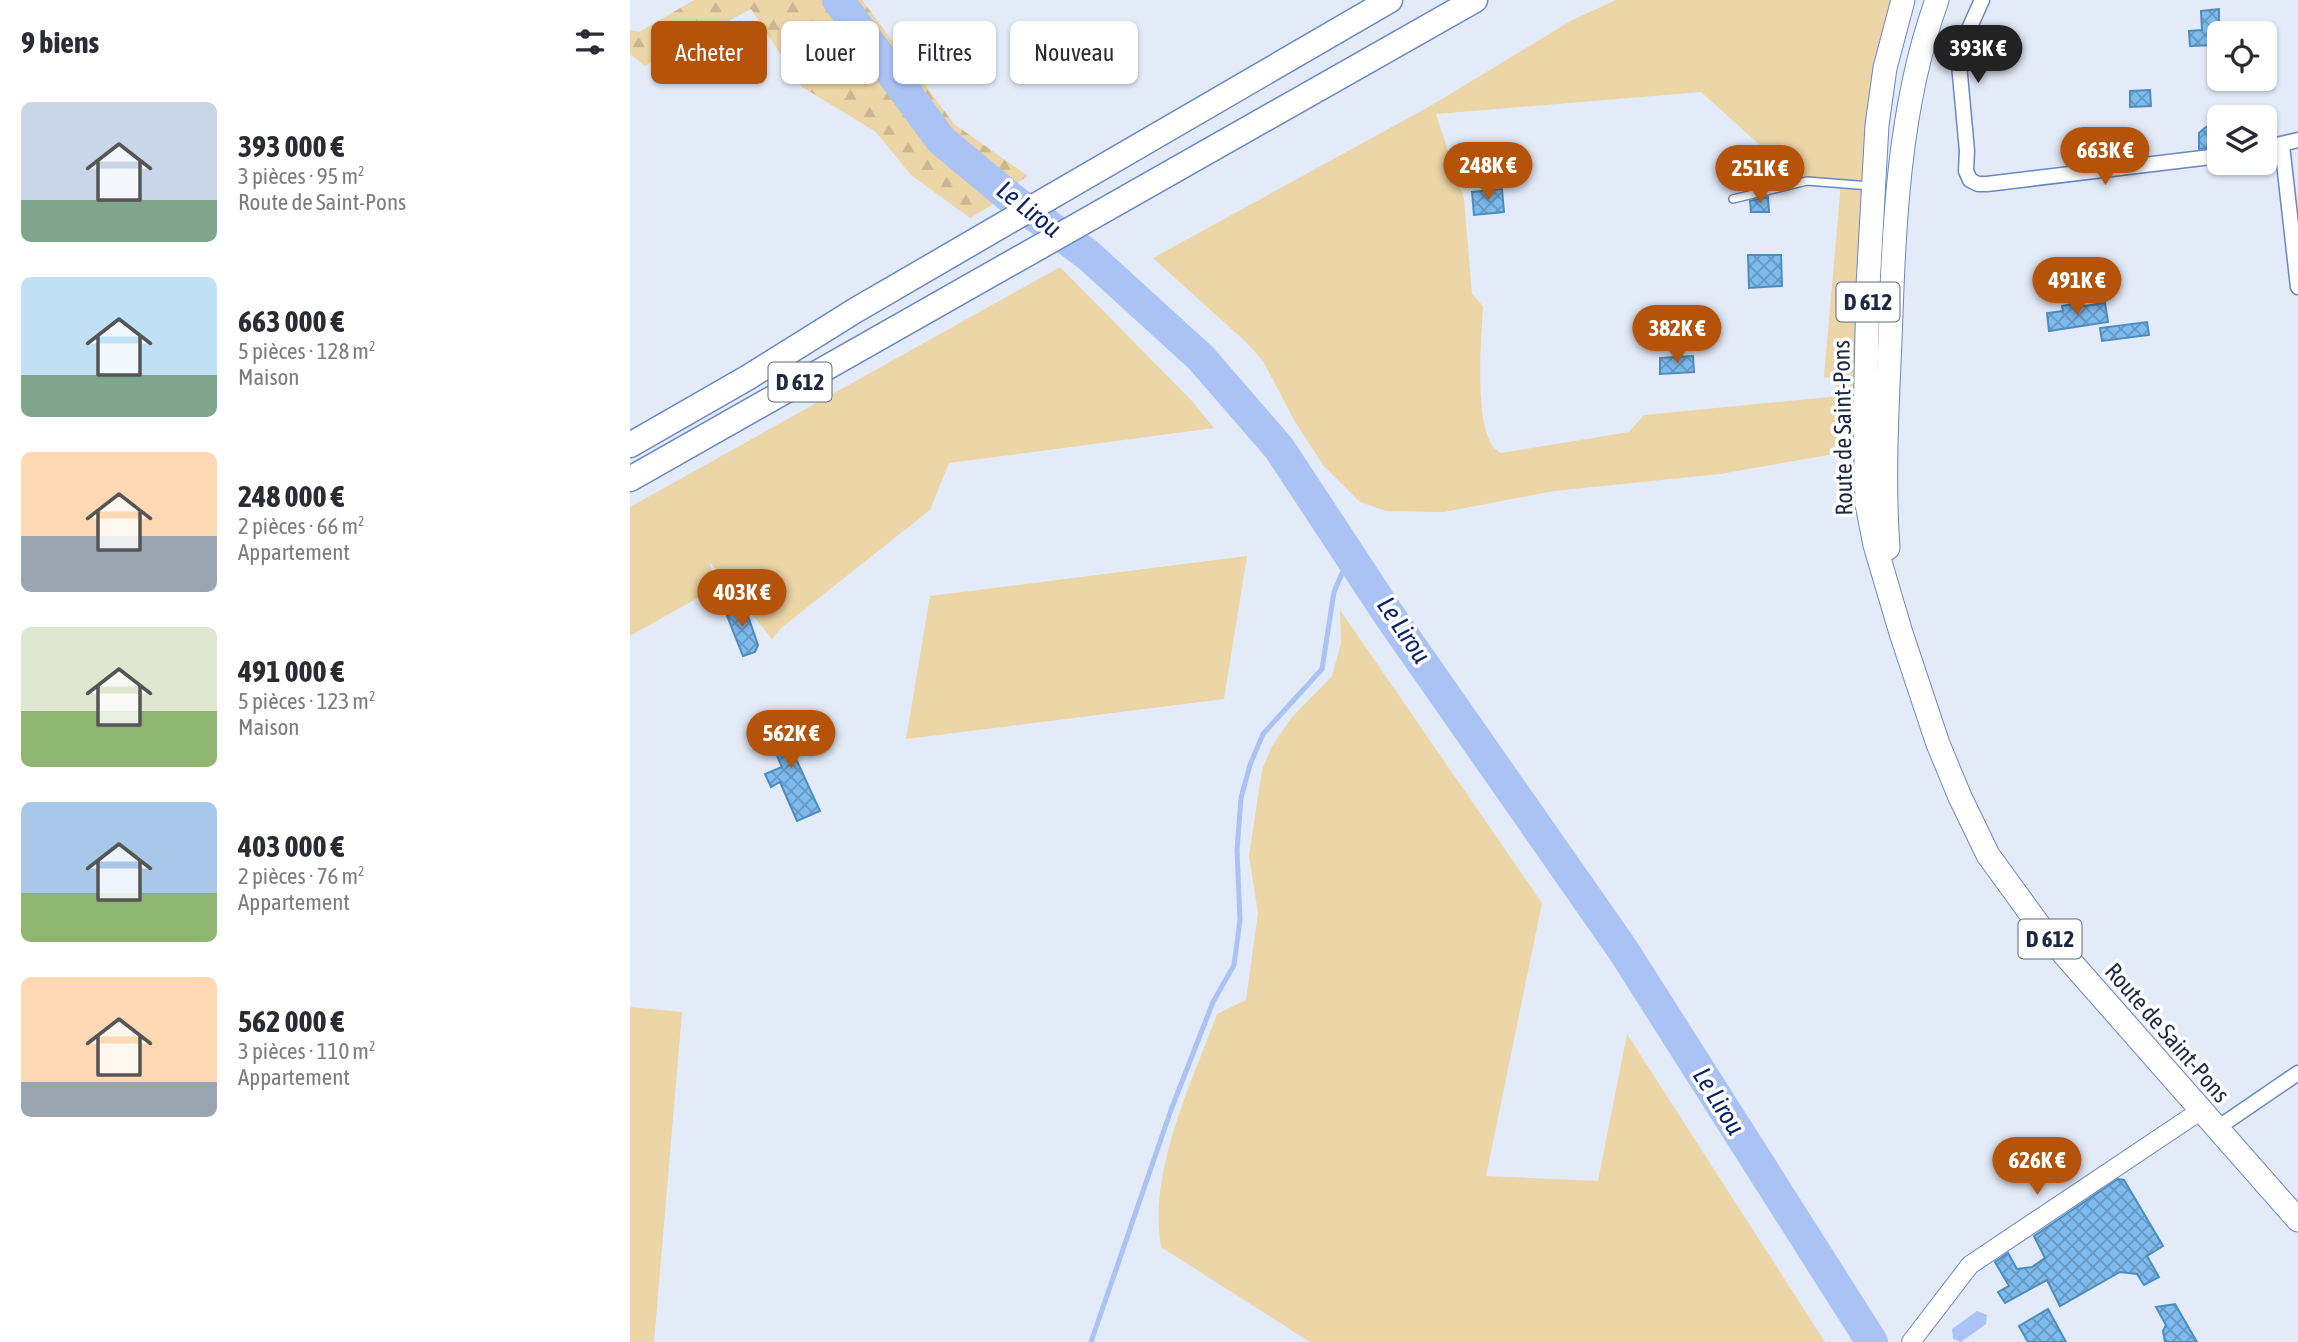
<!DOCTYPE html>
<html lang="fr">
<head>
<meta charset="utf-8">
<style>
  body { margin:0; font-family:"Asap Condensed",sans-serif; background:#f2f2f3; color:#2b2b33; height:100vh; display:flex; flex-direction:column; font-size:26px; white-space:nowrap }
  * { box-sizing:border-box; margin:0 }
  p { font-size:23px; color:#7c7c81 }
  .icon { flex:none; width:38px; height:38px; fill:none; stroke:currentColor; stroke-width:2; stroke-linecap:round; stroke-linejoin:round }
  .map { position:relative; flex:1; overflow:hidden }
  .side { display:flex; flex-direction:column; background:#fff; width:630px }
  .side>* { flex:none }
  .guide { position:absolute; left:21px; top:21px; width:665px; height:63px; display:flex; gap:14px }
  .buttons { position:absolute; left:1577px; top:21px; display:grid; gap:14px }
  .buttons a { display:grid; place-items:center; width:70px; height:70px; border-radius:10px; background:#fff; box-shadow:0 2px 5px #0004; font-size:35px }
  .price { position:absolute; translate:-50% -60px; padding:0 16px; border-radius:24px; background:#b45309; color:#fff; font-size:23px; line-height:46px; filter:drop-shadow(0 2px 4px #0008) }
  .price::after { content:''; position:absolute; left:50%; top:42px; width:21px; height:16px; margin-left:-10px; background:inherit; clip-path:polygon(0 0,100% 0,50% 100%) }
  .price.current { background:#222; color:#fff }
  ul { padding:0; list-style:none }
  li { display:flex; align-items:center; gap:21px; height:175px; padding:0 21px }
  li span { display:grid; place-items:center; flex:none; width:196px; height:140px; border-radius:10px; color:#555 }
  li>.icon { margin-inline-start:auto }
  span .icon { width:84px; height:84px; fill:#fffc; stroke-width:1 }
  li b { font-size:30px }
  h2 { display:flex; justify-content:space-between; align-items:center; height:84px; padding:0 21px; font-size:30px }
  .chip { padding:0 24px; border-radius:10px; background:#fff; box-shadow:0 2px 5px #0004; font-size:24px; line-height:63px }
  .chip.current { background:#b45309; color:#fff }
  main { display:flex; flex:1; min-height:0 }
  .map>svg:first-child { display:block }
  .green { fill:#ecd5a6; fill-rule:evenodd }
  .forest { fill:url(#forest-firs) }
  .water { fill:#aac2f4 }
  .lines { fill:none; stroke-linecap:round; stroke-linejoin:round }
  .stream { stroke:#aac2f4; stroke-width:5 }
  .river { stroke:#aac2f4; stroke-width:32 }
  .building { fill:url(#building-cross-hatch); stroke:#4e8cbd; stroke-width:2 }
  .service-casing { stroke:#6a87c3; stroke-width:10 }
  .minor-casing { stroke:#6a87c3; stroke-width:17 }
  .tertiary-casing { stroke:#6a87c3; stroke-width:20 }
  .primary-casing { stroke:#6a87c3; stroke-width:25 }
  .trunk-casing { stroke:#6a87c3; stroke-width:27 }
  .service { stroke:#fff; stroke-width:7 }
  .minor { stroke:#fff; stroke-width:14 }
  .tertiary { stroke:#fff; stroke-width:18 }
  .primary { stroke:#fff; stroke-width:23 }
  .trunk { stroke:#fff; stroke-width:24 }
  .labels { text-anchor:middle; stroke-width:7; stroke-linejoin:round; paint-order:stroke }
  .shield { fill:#fff; stroke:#61697b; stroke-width:2 }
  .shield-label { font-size:23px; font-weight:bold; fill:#1d2942 }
  .street-label { font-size:24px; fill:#1d2942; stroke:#fff }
  .water-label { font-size:26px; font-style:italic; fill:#0b2469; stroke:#fff }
</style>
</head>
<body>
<main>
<section class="side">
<h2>9 biens<svg class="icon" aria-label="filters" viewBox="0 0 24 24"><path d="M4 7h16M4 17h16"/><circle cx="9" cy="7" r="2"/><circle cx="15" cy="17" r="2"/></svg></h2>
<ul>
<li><span style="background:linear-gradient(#c9d6e8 70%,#7fa58c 0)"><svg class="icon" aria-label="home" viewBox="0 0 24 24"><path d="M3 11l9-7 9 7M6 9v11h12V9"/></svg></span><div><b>393 000 €</b><p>3 pièces · 95 m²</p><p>Route de Saint-Pons</p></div></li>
<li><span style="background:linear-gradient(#bfe0f5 70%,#7fa58c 0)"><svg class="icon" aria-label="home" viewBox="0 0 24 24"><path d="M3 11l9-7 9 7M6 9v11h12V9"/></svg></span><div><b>663 000 €</b><p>5 pièces · 128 m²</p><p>Maison</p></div></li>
<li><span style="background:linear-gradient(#ffd9b3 60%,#9aa5b1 0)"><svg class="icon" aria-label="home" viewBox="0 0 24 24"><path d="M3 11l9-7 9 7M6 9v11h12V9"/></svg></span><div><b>248 000 €</b><p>2 pièces · 66 m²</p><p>Appartement</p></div></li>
<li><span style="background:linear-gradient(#dfe7d0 60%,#8fb573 0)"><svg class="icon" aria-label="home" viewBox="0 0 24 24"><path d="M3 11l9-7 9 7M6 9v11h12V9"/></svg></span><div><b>491 000 €</b><p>5 pièces · 123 m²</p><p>Maison</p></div></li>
<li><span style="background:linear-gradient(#a9c7e8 65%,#8fb573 0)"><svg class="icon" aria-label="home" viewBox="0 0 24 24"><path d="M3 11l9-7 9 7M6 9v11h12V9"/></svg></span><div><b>403 000 €</b><p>2 pièces · 76 m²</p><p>Appartement</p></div></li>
<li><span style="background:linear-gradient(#ffd9b3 75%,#9aa5b1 0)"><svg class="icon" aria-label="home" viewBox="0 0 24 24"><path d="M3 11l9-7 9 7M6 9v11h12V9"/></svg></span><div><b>562 000 €</b><p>3 pièces · 110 m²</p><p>Appartement</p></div></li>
</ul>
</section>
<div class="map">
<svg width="1668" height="1342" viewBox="0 0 1668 1342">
  <defs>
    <pattern id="forest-firs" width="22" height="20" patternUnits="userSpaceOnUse" patternTransform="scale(1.75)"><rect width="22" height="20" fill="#ecd5a6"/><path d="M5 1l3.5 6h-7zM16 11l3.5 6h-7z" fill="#cab790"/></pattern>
    <pattern id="building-cross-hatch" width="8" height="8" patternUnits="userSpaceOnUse" patternTransform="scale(1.75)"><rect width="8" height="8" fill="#7dbbee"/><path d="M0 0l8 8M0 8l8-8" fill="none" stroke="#6698c2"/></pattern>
  </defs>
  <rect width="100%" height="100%" fill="#e4ebf8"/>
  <g class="green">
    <path d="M986 0H1267L1227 450 1090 474 924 491 814 512 756 511 730 502 693 465 664 420 633 361 617 343 523 258 802 105 942 20ZM1071 92 1173 184 1211 183 1194 377 1203 378 1210 396 1014 415 999 432 871 453C841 440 852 335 853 306L842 294 834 199 806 114Z"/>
    <polygon points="430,267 561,400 584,428 319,463 300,510 151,628 142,639 79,561 87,587 0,636 0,507"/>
    <polygon points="617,556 594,699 276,739 300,596"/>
    <path d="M710 610 912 903 856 1176 968 1181 997 1034 1195 1342H680L531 1247C518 1171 561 1085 587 1014L616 1000 628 913 619 856 632 770 642 746 662 717 702 676 711 643Z"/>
    <polygon points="0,1007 52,1012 24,1342 0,1342"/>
  </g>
  <g class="forest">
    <polygon points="64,0 196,0 306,142 372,199 340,218 281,175 246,132 172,87 121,9 15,66 0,54 0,30 9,32"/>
    <polygon points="216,0 232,0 324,124 398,176 380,188 313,132"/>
  </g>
  <g class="water">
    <polygon points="1428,267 1438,270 1443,281 1432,283 1425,292 1419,293 1416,290 1419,283 1415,271"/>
    <polygon points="1347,1311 1357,1315 1356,1324 1331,1342 1323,1339 1322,1329"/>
  </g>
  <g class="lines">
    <polyline class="stream" points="461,1342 541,1110 583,1002 604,965 610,920 607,850 611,798 620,765 633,734 692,669 704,592 720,555"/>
    <polyline class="river" points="208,0 311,140 382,199 458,255 571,358 649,448 759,615 993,950 1242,1342"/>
  </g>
  <g class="building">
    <polygon points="1589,9 1589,45 1560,46 1559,31 1572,30 1571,11"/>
    <polygon points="1520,90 1521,106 1500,107 1500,91"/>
    <polygon points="1576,127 1589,127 1589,147 1569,149 1569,133"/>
    <polygon points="872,189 874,212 844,215 842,192"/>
    <polygon points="1138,197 1139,212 1121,212 1120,201"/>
    <polygon points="1118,255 1151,255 1152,286 1119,288"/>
    <polygon points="1447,303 1447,307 1475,303 1478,322 1419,331 1417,313 1433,311 1432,306"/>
    <polygon points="1517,322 1519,335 1472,341 1470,328"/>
    <polygon points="1063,356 1064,372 1030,374 1030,358"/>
    <polygon points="108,603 119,619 128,645 125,652 113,656 94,608"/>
    <polygon points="161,711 169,729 155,735 190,811 167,821 150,782 141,787 135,774 152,767 141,742 146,739 138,721"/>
    <polygon points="1488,1179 1494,1180 1533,1246 1517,1256 1529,1277 1514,1285 1507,1274 1490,1272 1430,1306 1417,1280 1375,1303 1368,1292 1379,1286 1365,1262 1378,1253 1387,1269 1402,1267 1415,1258 1404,1236"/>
    <polygon points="1545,1304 1567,1342 1535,1342 1533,1331 1536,1325 1526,1307"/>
    <polygon points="1418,1309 1436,1342 1398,1342 1389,1326"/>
  </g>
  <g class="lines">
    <g class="service-casing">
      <polyline id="service" points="1103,199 1177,181 1240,186"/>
    </g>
    <g class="minor-casing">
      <g id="minor">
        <polyline points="1352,0 1338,31 1329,64 1337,151 1336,171 1340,180 1348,184 1357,184 1589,156"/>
        <polyline points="1652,145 1668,287"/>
        <polyline points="1634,148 1668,140"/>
        <polyline points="1586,1129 1668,1073"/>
      </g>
    </g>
    <g class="tertiary-casing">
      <polyline id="tertiary" points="1281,1342 1340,1265 1570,1111"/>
    </g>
    <g class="primary-casing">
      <g id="primary">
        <polyline points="1273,0 1255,68 1247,125 1238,286 1235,424 1237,504 1245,545 1271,633 1308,744 1330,797 1358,855 1411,928 1668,1220"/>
        <path d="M1258 548C1253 478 1257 410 1260 341 1264 226 1268 108 1307 0"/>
      </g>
    </g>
    <g class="trunk-casing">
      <g id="trunk">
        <polyline points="0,445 117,378 226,310 760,0"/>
        <polyline points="0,479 845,0"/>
      </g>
    </g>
    <use href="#service" class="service"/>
    <use href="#minor" class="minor"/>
    <use href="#tertiary" class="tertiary"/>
    <use href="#primary" class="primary"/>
    <use href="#trunk" class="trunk"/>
  </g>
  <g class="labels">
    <g class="shield">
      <rect x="1206.5" y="282.5" width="63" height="39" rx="5"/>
      <rect x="138.5" y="362.5" width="63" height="39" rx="5"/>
      <rect x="1388.5" y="919.5" width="63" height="39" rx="5"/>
    </g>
    <g class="shield-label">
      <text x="1238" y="310">D 612</text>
      <text x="170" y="390">D 612</text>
      <text x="1420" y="947">D 612</text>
    </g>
    <g class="street-label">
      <text transform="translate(1213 428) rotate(-91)" y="8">Route de Saint-Pons</text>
      <text transform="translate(1537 1033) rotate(49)" y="8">Route de Saint-Pons</text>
    </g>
    <g class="water-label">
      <text transform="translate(399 209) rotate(38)" y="9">Le Lirou</text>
      <text transform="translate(774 630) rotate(56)" y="9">Le Lirou</text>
      <text transform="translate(1089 1101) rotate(58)" y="9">Le Lirou</text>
    </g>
  </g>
</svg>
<div class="buttons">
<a><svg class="icon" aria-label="locate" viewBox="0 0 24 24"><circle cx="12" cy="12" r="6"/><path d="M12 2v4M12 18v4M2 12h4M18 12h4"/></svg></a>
<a><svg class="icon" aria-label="layers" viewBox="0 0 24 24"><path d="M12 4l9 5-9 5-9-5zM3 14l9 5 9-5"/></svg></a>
</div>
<b class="price current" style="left:1348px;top:85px">393K €</b>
<b class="price" style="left:1475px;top:187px">663K €</b>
<b class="price" style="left:858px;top:202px">248K €</b>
<b class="price" style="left:1130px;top:205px">251K €</b>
<b class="price" style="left:1447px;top:317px">491K €</b>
<b class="price" style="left:1047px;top:365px">382K €</b>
<b class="price" style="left:112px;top:629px">403K €</b>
<b class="price" style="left:161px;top:770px">562K €</b>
<b class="price" style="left:1407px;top:1197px">626K €</b>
<div class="guide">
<a class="chip current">Acheter</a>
<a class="chip">Louer</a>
<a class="chip">Filtres</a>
<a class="chip">Nouveau</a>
</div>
</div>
</main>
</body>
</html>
